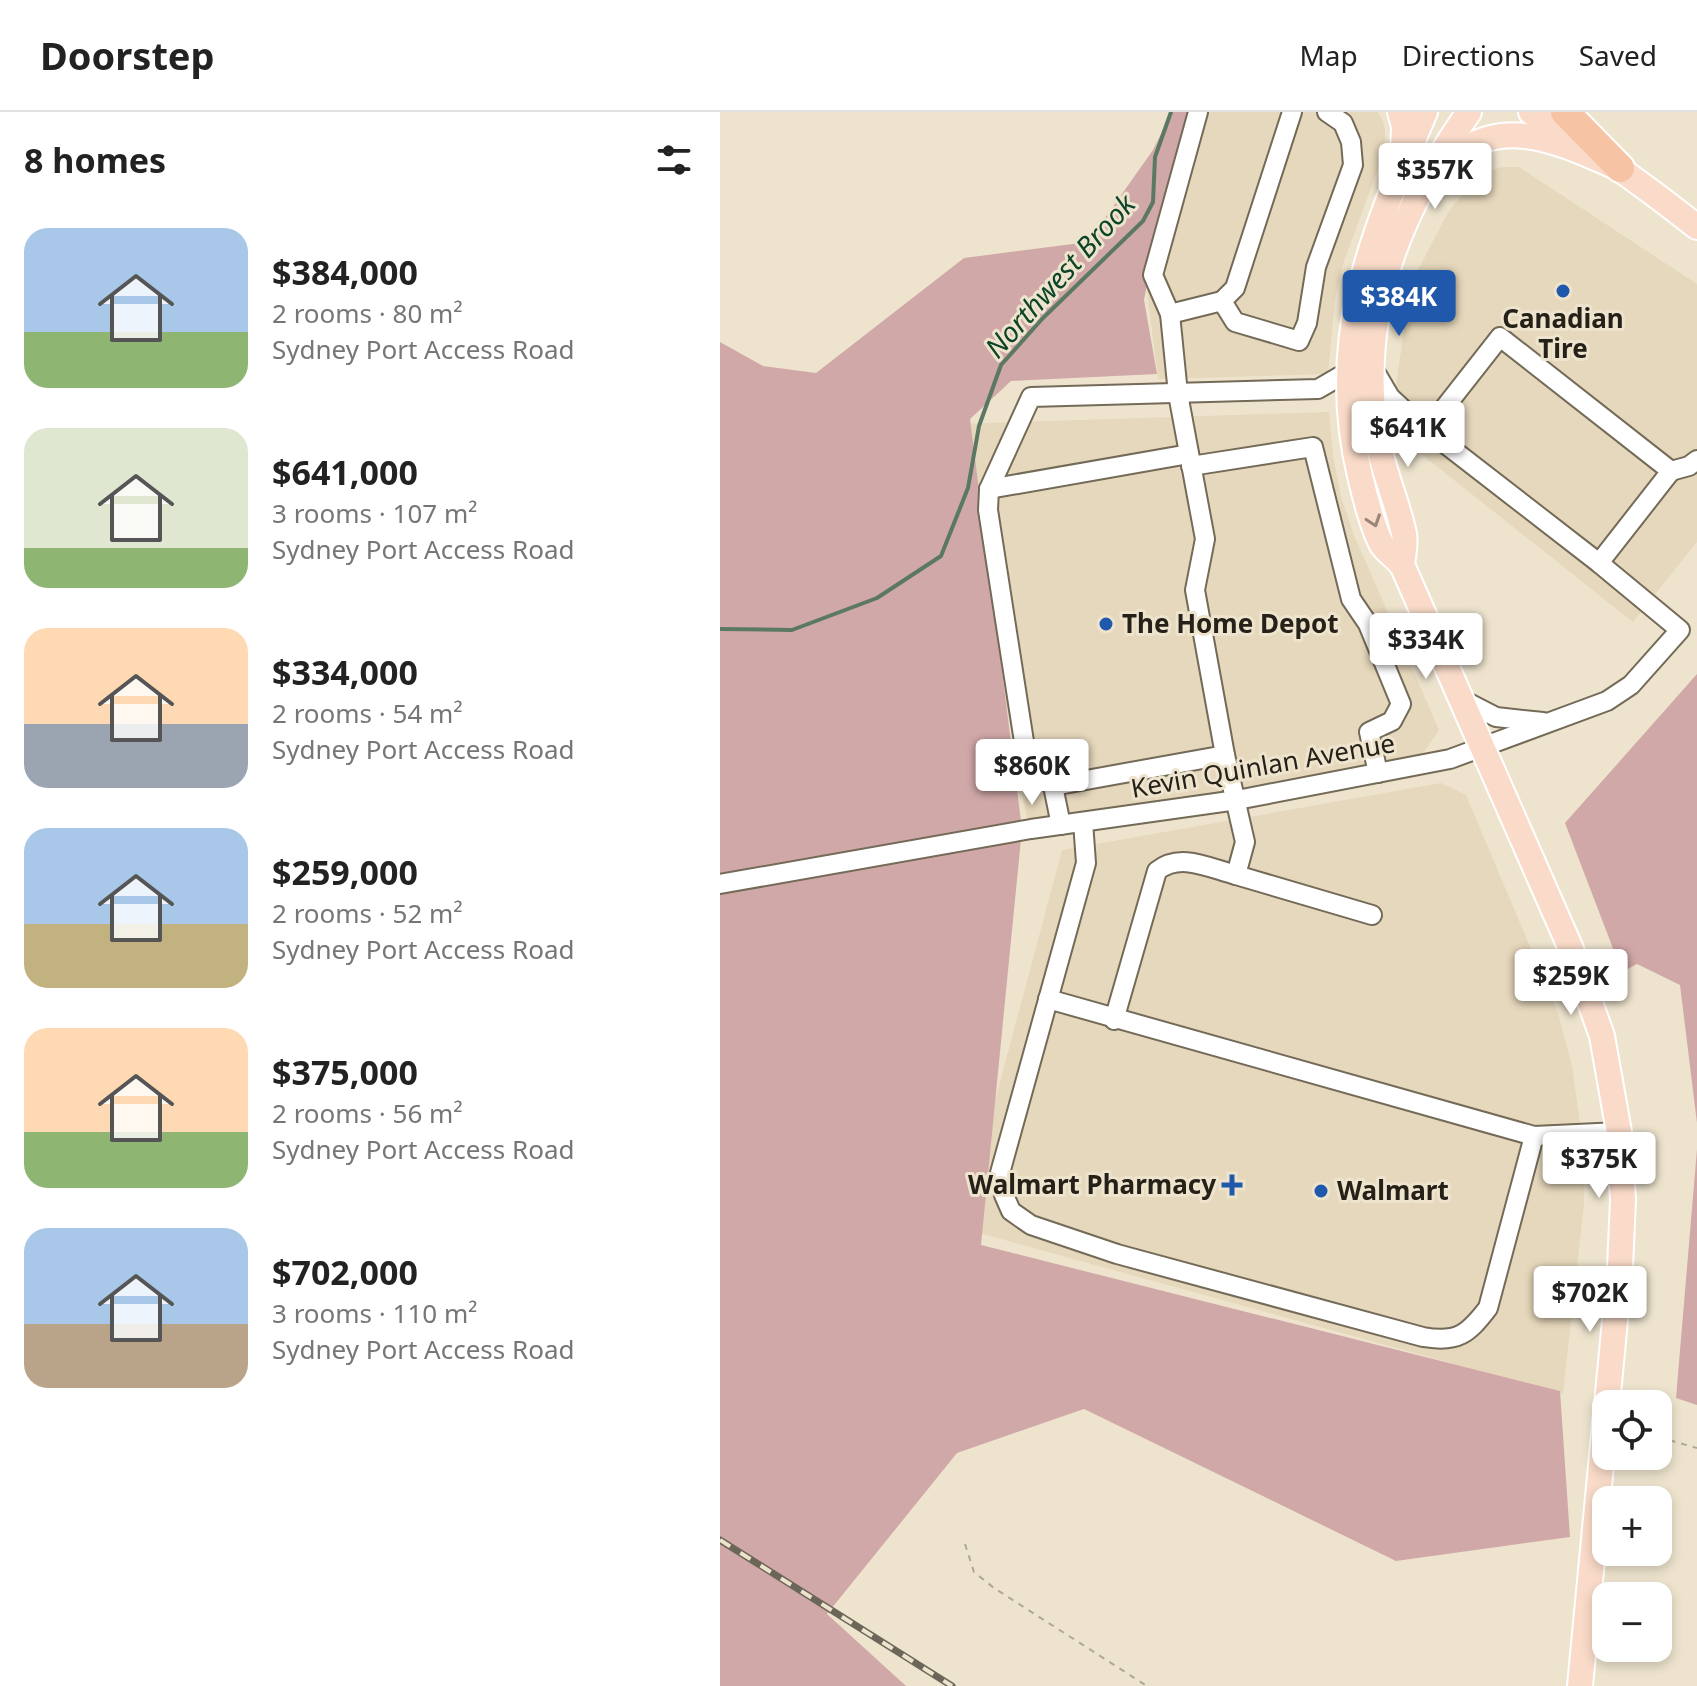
<!DOCTYPE html>
<html lang="en">
<head>
<meta charset="utf-8">
<style>
  body { margin:0; font-family:"Noto Sans",sans-serif; background:#f6f6f6; color:#222; height:100vh; display:flex; flex-direction:column; font-size:30px; white-space:nowrap }
  * { box-sizing:border-box; margin:0 }
  p { font-size:26px; color:#767676 }
  .icon { flex:none; width:44px; height:44px; fill:none; stroke:currentColor; stroke-width:2; stroke-linecap:round; stroke-linejoin:round }
  .map { position:relative; flex:1; overflow:hidden }
  .drawer { display:flex; flex-direction:column; background:#fff; width:720px }
  .drawer>* { flex:none }
  .tools { position:absolute; left:872px; top:1278px; display:grid; gap:16px }
  .tools a { display:grid; place-items:center; width:80px; height:80px; border-radius:16px; background:#fff; box-shadow:0 4px 12px #0003; font-size:40px }
  .price { position:absolute; translate:-50% -68px; padding:0 18px; border-radius:8px; background:#fff; color:#222; font-size:26px; line-height:52px; filter:drop-shadow(0 2px 4px #0008) }
  .price::after { content:''; position:absolute; left:50%; top:48px; width:24px; height:18px; margin-left:-12px; background:inherit; clip-path:polygon(0 0,100% 0,50% 100%) }
  .price.active { background:#2059ab; color:#fff }
  ul { padding:0; list-style:none }
  li { display:flex; align-items:center; gap:24px; height:200px; padding:0 24px }
  li span { display:grid; place-items:center; flex:none; width:224px; height:160px; border-radius:24px; color:#555 }
  li>.icon { margin-inline-start:auto }
  span .icon { width:96px; height:96px; fill:#fffc; stroke-width:1 }
  li b { font-size:34px }
  h2 { display:flex; justify-content:space-between; align-items:center; height:96px; padding:0 24px; font-size:34px }
  header { display:flex; align-items:center; gap:48px; box-sizing:border-box; height:112px; padding:0 40px; background:#fff; border-bottom:2px solid #e0e0e0 }
  header strong { font-size:38px }
  nav { display:flex; gap:44px; margin-inline-start:auto; font-size:28px }
  main { display:flex; flex:1; min-height:0 }
  .map>svg:first-child { display:block }
  .built { fill:#e6d8bc }
  .green { fill:#d1a8a8 }
  .lines { fill:none; stroke-linecap:round; stroke-linejoin:round }
  .stream { stroke:#5b7962; stroke-width:4 }
  .minor-casing { stroke:#736a57; stroke-width:22 }
  .major-casing { stroke:#fff; stroke-width:28 }
  .highway-casing { stroke:#fff; stroke-width:32 }
  .path { stroke:#b0a897; stroke-width:2; stroke-dasharray:6 6; stroke-linecap:butt }
  .minor { stroke:#fff; stroke-width:18 }
  .major { stroke:#fadbc9; stroke-width:24 }
  .highway { stroke:#f6c3a5; stroke-width:28 }
  .rail-casing { stroke:#6c6659; stroke-width:7 }
  .rail { stroke:#eee4ce; stroke-width:4; stroke-dasharray:12; stroke-linecap:butt }
  .oneway { stroke:#9a877a }
  .poi-dot { fill:#2059ab; stroke:#eee4ce; stroke-width:3 }
  .labels { text-anchor:middle; stroke-width:6; stroke-linejoin:round; paint-order:stroke }
  .poi-label { font-size:26px; font-weight:bold; fill:#252119; stroke:#eee4ce; text-anchor:start }
  .street-label { font-size:26px; fill:#252119; stroke:#eee4ce }
  .water-label { font-size:28px; font-style:italic; fill:#0c4427; stroke:#eee4ce }
</style>
</head>
<body>
<header>
<strong>Doorstep</strong>
<nav><a>Map</a><a>Directions</a><a>Saved</a></nav>
</header>
<main>
<section class="drawer">
<h2>8 homes<svg class="icon" aria-label="filters" viewBox="0 0 24 24"><path d="M4 7h16M4 17h16"/><circle cx="9" cy="7" r="2"/><circle cx="15" cy="17" r="2"/></svg></h2>
<ul>
<li><span style="background:linear-gradient(#a9c7e8 65%,#8fb573 0)"><svg class="icon" aria-label="home" viewBox="0 0 24 24"><path d="M3 11l9-7 9 7M6 9v11h12V9"/></svg></span><div><b>$384,000</b><p>2 rooms · 80 m²</p><p>Sydney Port Access Road</p></div></li>
<li><span style="background:linear-gradient(#dfe7d0 75%,#8fb573 0)"><svg class="icon" aria-label="home" viewBox="0 0 24 24"><path d="M3 11l9-7 9 7M6 9v11h12V9"/></svg></span><div><b>$641,000</b><p>3 rooms · 107 m²</p><p>Sydney Port Access Road</p></div></li>
<li><span style="background:linear-gradient(#ffd9b3 60%,#9aa5b1 0)"><svg class="icon" aria-label="home" viewBox="0 0 24 24"><path d="M3 11l9-7 9 7M6 9v11h12V9"/></svg></span><div><b>$334,000</b><p>2 rooms · 54 m²</p><p>Sydney Port Access Road</p></div></li>
<li><span style="background:linear-gradient(#a9c7e8 60%,#c2b280 0)"><svg class="icon" aria-label="home" viewBox="0 0 24 24"><path d="M3 11l9-7 9 7M6 9v11h12V9"/></svg></span><div><b>$259,000</b><p>2 rooms · 52 m²</p><p>Sydney Port Access Road</p></div></li>
<li><span style="background:linear-gradient(#ffd9b3 65%,#8fb573 0)"><svg class="icon" aria-label="home" viewBox="0 0 24 24"><path d="M3 11l9-7 9 7M6 9v11h12V9"/></svg></span><div><b>$375,000</b><p>2 rooms · 56 m²</p><p>Sydney Port Access Road</p></div></li>
<li><span style="background:linear-gradient(#a9c7e8 60%,#b9a48a 0)"><svg class="icon" aria-label="home" viewBox="0 0 24 24"><path d="M3 11l9-7 9 7M6 9v11h12V9"/></svg></span><div><b>$702,000</b><p>3 rooms · 110 m²</p><p>Sydney Port Access Road</p></div></li>
</ul>
</section>
<div class="map">
<svg width="977" height="1574" viewBox="0 0 977 1574">
  <rect width="100%" height="100%" fill="#eee4ce"/>
  <g class="built">
    <polygon points="468,0 658,0 662,7 665,17 665,38 623,152 615,187 608,262 438,267 425,164 440,92"/>
    <polygon points="783,55 799,55 977,172 977,430 913,510 681,326 676,274 688,189 697,160 727,102 745,79 769,59"/>
    <polygon points="609,300 613,343 621,384 634,423 719,618 699,647 308,712 235,312"/>
    <polygon points="721,671 746,683 838,901 852,954 865,1048 864,1092 843,1282 241,1116 342,738"/>
  </g>
  <g class="green">
    <polygon points="452,0 472,0 443,91 424,188 437,262 291,269 250,307 302,717 261,1133 840,1279 850,1425 676,1449 364,1297 237,1341 107,1502 186,1574 0,1574 0,230 43,254 96,261 244,146 368,130 433,38"/>
    <polygon points="977,562 977,1011 960,873 917,852 902,860 845,711"/>
    <polygon points="977,1037 977,1293 956,1286"/>
  </g>
  <g class="lines">
    <polyline class="stream" points="0,517 72,518 157,486 221,444 248,376 259,314 281,253 322,207 423,109 433,90 435,45 451,0"/>
    <g class="minor-casing">
      <g id="minor">
        <polyline points="478,0 433,163 450,202 458,282 485,427 475,478 505,643 525,730 516,763 652,803"/>
        <polyline points="502,189 515,176 572,0"/>
        <polyline points="450,202 502,189 515,210 579,229 587,211 596,155 633,53 631,30 623,11 607,0"/>
        <polyline points="707,318 780,225 951,359 879,451"/>
        <path d="M660 344C669 324 674 312 697 310"/>
        <polyline points="471,354 593,335 631,487 648,512 681,592 672,609 649,620 658,661"/>
        <polyline points="951,359 969,354 977,348"/>
        <polyline points="269,377 469,342"/>
        <polyline points="741,587 776,605 823,610"/>
        <polyline points="333,674 505,643"/>
        <path d="M363 710 366 751 280 1061 284 1083 291 1099 311 1113 397 1142 703 1225C738 1231 748 1222 768 1196L814 1024"/>
        <polyline points="341,713 333,674 307,649 268,398 269,377 311,285 598,277 629,259"/>
        <polyline points="0,772 311,717 517,688 730,647 887,589 911,573 960,518 879,451 697,310 670,285 653,256"/>
        <polyline points="328,887 814,1024 899,1020"/>
        <path d="M394 908 437 759C460 740 489 756 516 763"/>
      </g>
    </g>
    <g class="major-casing">
      <g id="major">
        <polyline points="680,0 684,15 683,41"/>
        <path d="M705 0C652 124 607 226 640 364 644 381 654 419 662 433 668 441 678 447 683 455L851 837 882 924 899 1020 903 1088 900 1156 887 1292"/>
        <path d="M811 0C870 34 924 73 977 115"/>
        <path d="M724 55C775 0 835 28 894 54"/>
        <path d="M682 453C683 443 686 432 684 422 677 388 662 357 656 322 637 199 680 98 749 0"/>
        <polyline points="860,1574 886,1301"/>
      </g>
    </g>
    <g class="highway-casing">
      <polyline id="highway" points="845,0 900,56"/>
    </g>
    <g class="path">
      <polyline points="938,1325 977,1336"/>
      <polyline points="245,1432 254,1460 274,1476 427,1574"/>
    </g>
    <use href="#minor" class="minor"/>
    <use href="#major" class="major"/>
    <use href="#highway" class="highway"/>
    <g class="rail-casing">
      <polyline id="rail" points="0,1428 232,1574"/>
    </g>
    <use href="#rail" class="rail"/>
  </g>
  <defs><path id="oneway-chevron" d="M-2-3.5L2.5 0L-2 3.5" fill="none" stroke-width="1.6" stroke-linecap="round" stroke-linejoin="round" transform="scale(2)"/></defs>
  <use class="oneway" href="#oneway-chevron" transform="translate(654 409) rotate(71)"/>
  <g class="poi-dot">
    <circle cx="843" cy="179" r="8"/>
    <circle cx="386" cy="512" r="8"/>
    <path d="M508 1061h8v8h8v8h-8v8h-8v-8h-8v-8h8z"/>
    <circle cx="601" cy="1079" r="8"/>
  </g>
  <g class="labels">
    <g class="poi-label">
      <text x="843" y="216" text-anchor="middle">Canadian<tspan x="843" dy="30">Tire</tspan></text>
      <text x="402" y="521">The Home Depot</text>
      <text x="496" y="1082" text-anchor="end">Walmart Pharmacy</text>
      <text x="617" y="1088">Walmart</text>
    </g>
    <g class="street-label">
      <text transform="translate(543 654) rotate(-10)" y="9">Kevin Quinlan Avenue</text>
    </g>
    <g class="water-label">
      <text transform="translate(340 164) rotate(-48)" y="10">Northwest Brook</text>
    </g>
  </g>
</svg>
<div class="tools">
<a><svg class="icon" aria-label="locate" viewBox="0 0 24 24"><circle cx="12" cy="12" r="6"/><path d="M12 2v4M12 18v4M2 12h4M18 12h4"/></svg></a>
<a>+</a>
<a>−</a>
</div>
<b class="price" style="left:715px;top:99px">$357K</b>
<b class="price active" style="left:679px;top:226px">$384K</b>
<b class="price" style="left:688px;top:357px">$641K</b>
<b class="price" style="left:706px;top:569px">$334K</b>
<b class="price" style="left:312px;top:695px">$860K</b>
<b class="price" style="left:851px;top:905px">$259K</b>
<b class="price" style="left:879px;top:1088px">$375K</b>
<b class="price" style="left:870px;top:1222px">$702K</b>
</div>
</main>
</body>
</html>
